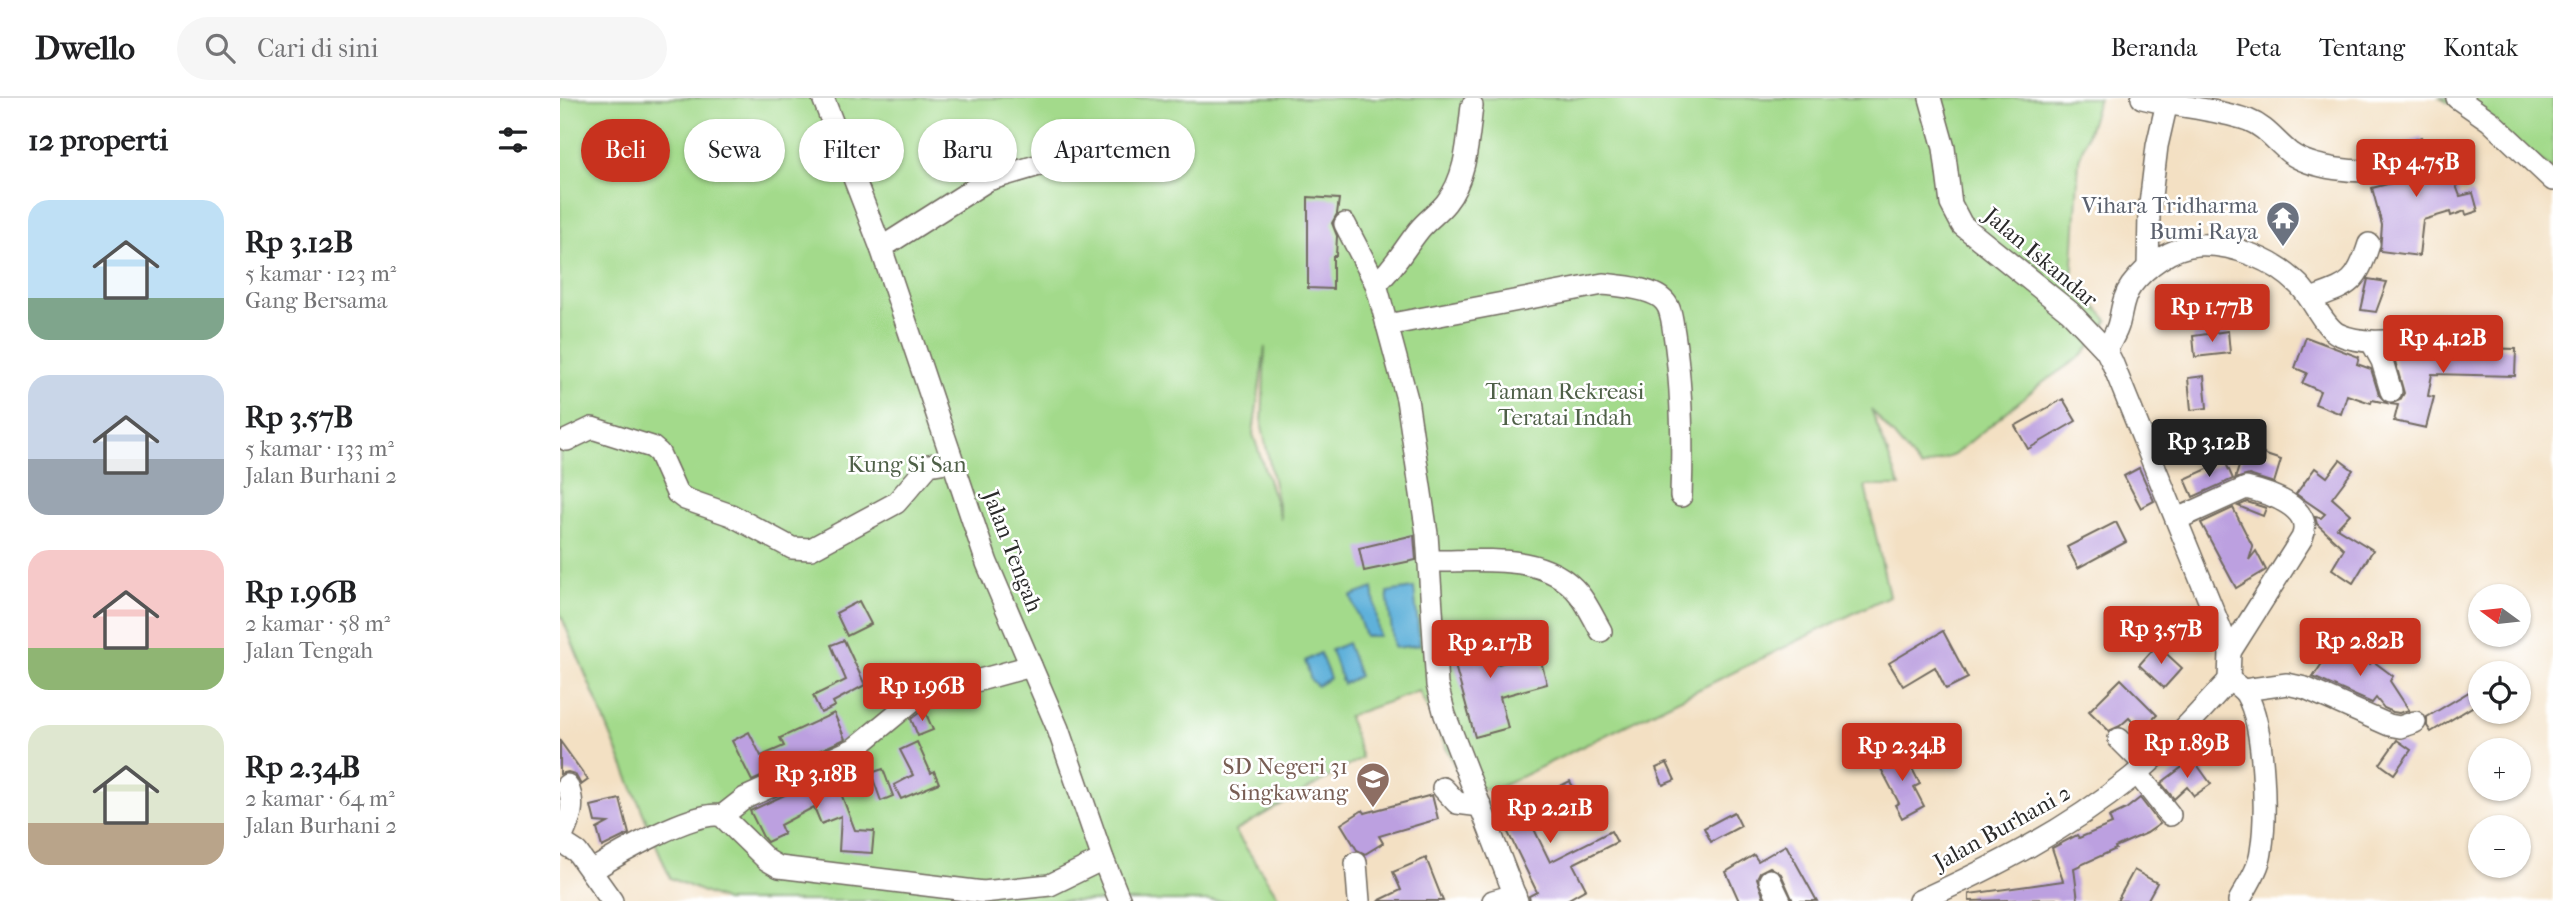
<!DOCTYPE html>
<html lang="id">
<head>
<meta charset="utf-8">
<style>
  body { margin:0; font-family:"IM FELL French Canon",serif; background:#f6f6f6; color:#202124; height:100vh; display:flex; flex-direction:column; font-size:26px; white-space:nowrap }
  * { box-sizing:border-box; margin:0 }
  p { font-size:23px; color:#757577 }
  .icon { flex:none; width:38px; height:38px; fill:none; stroke:currentColor; stroke-width:2; stroke-linecap:round; stroke-linejoin:round }
  .map { position:relative; flex:1; overflow:hidden }
  .panel { display:flex; flex-direction:column; background:#fff; width:560px }
  .panel>* { flex:none }
  .top-card { position:absolute; left:21px; top:21px; width:665px; height:63px; display:flex; gap:14px }
  .needle { width:46px; rotate:285deg }
  .controls { position:absolute; left:1908px; top:486px; display:grid; gap:14px }
  .controls a { display:grid; place-items:center; width:63px; height:63px; border-radius:50%; background:#fff; box-shadow:0 2px 5px #0004; font-size:35px }
  .price { position:absolute; translate:-50% -60px; padding:0 16px; border-radius:7px; background:#c8321e; color:#fff; font-size:23px; line-height:46px; filter:drop-shadow(0 2px 4px #0008) }
  .price::after { content:''; position:absolute; left:50%; top:42px; width:21px; height:16px; margin-left:-10px; background:inherit; clip-path:polygon(0 0,100% 0,50% 100%) }
  .price.active { background:#222; color:#fff }
  ul { padding:0; list-style:none }
  li { display:flex; align-items:center; gap:21px; height:175px; padding:0 28px }
  li span { display:grid; place-items:center; flex:none; width:196px; height:140px; border-radius:21px; color:#555 }
  li>.icon { margin-inline-start:auto }
  span .icon { width:84px; height:84px; fill:#fffc; stroke-width:1 }
  li b { font-size:30px }
  h2 { display:flex; justify-content:space-between; align-items:center; height:84px; padding:0 28px; font-size:30px }
  .chip { padding:0 24px; border-radius:32px; background:#fff; box-shadow:0 2px 5px #0004; font-size:24px; line-height:63px }
  .chip.active { background:#c8321e; color:#fff }
  header { display:flex; align-items:center; gap:42px; box-sizing:border-box; height:98px; padding:0 35px; background:#fff; border-bottom:2px solid #e0e0e0 }
  header strong { font-size:33px }
  nav { display:flex; gap:38px; margin-inline-start:auto; font-size:24px }
  .search { width:490px; height:63px; background:#f6f6f6; display:flex; align-items:center; gap:18px; box-sizing:border-box; padding:0 24px; border-radius:38px; color:#757577; font-size:26px }
  main { display:flex; flex:1; min-height:0 }
  .map>svg:first-child { display:block }
  .green { fill:#a3da8b; stroke:#67825b; stroke-width:2; fill-rule:evenodd }
  .water { fill:#5fb1da; stroke:#456e82; stroke-width:2 }
  .building { fill:#bca0e0 }
  .lines { fill:none; stroke-linecap:round; stroke-linejoin:round }
  .minor-casing { stroke:#716a60; stroke-width:24 }
  .minor { stroke:#fff; stroke-width:21 }
  .labels { text-anchor:middle; stroke-width:5; stroke-linejoin:round; paint-order:stroke }
  .worship-label { font-size:23px; fill:#5b616d; stroke:#fff; text-anchor:end }
  .street-label { font-size:23px; fill:#2b2b2b; stroke:#fff }
  .park-label { font-size:23px; fill:#4f6048; stroke:#fff }
  .education-label { font-size:23px; fill:#785e54; stroke:#fff; text-anchor:end }
</style>
</head>
<body>
<header>
<strong>Dwello</strong>
<div class="search"><svg class="icon" aria-label="search" viewBox="0 0 24 24"><circle cx="10" cy="10" r="6"/><path d="M15 15l6 6"/></svg>Cari di sini</div>
<nav><a>Beranda</a><a>Peta</a><a>Tentang</a><a>Kontak</a></nav>
</header>
<main>
<section class="panel">
<h2>12 properti<svg class="icon" aria-label="filters" viewBox="0 0 24 24"><path d="M4 7h16M4 17h16"/><circle cx="9" cy="7" r="2"/><circle cx="15" cy="17" r="2"/></svg></h2>
<ul>
<li><span style="background:linear-gradient(#bfe0f5 70%,#7fa58c 0)"><svg class="icon" aria-label="home" viewBox="0 0 24 24"><path d="M3 11l9-7 9 7M6 9v11h12V9"/></svg></span><div><b>Rp 3.12B</b><p>5 kamar · 123 m²</p><p>Gang Bersama</p></div></li>
<li><span style="background:linear-gradient(#c9d6e8 60%,#9aa5b1 0)"><svg class="icon" aria-label="home" viewBox="0 0 24 24"><path d="M3 11l9-7 9 7M6 9v11h12V9"/></svg></span><div><b>Rp 3.57B</b><p>5 kamar · 133 m²</p><p>Jalan Burhani 2</p></div></li>
<li><span style="background:linear-gradient(#f6c9c9 70%,#8fb573 0)"><svg class="icon" aria-label="home" viewBox="0 0 24 24"><path d="M3 11l9-7 9 7M6 9v11h12V9"/></svg></span><div><b>Rp 1.96B</b><p>2 kamar · 58 m²</p><p>Jalan Tengah</p></div></li>
<li><span style="background:linear-gradient(#dfe7d0 70%,#b9a48a 0)"><svg class="icon" aria-label="home" viewBox="0 0 24 24"><path d="M3 11l9-7 9 7M6 9v11h12V9"/></svg></span><div><b>Rp 2.34B</b><p>2 kamar · 64 m²</p><p>Jalan Burhani 2</p></div></li>
</ul>
</section>
<div class="map">
<svg width="1993" height="803" viewBox="0 0 1993 803">
  <rect width="100%" height="100%" fill="#fff"/>
  <filter id="ink" filterUnits="userSpaceOnUse"><feTurbulence type="fractalNoise" baseFrequency=".0143" numOctaves="2"/><feDisplacementMap in="SourceGraphic" scale="14" xChannelSelector="R" yChannelSelector="G"/><feConvolveMatrix kernelMatrix="1 2 1 2 8 2 1 2 1" color-interpolation-filters="sRGB"/></filter>
  <filter id="wash" filterUnits="userSpaceOnUse"><feTurbulence type="fractalNoise" baseFrequency=".00686" numOctaves="4" result="noise"/><feDisplacementMap in="SourceGraphic" scale="28" xChannelSelector="R" yChannelSelector="G"/><feGaussianBlur stdDeviation="1.57" result="paint"/><feColorMatrix in="noise" values="0 0 0 0 0 0 0 0 0 0 0 0 0 0 0 0 0 1.4 0 .05"/><feComposite in="paint" operator="in"/></filter>
  <g filter="url(#wash)">
    <rect width="100%" height="100%" fill="#f3e0c3"/>
    <g class="green">
      <path d="M0 0H1539L1519 62 1512 183 1548 222 1524 256 1478 288 1394 357 1361 370 1311 311 1340 388H1305L1329 498 934 692 905 689 859 593 788 618 802 660 675 733 721 803H165L110 780 0 515ZM705 249 702 328 721 421 693 336Z"/>
      <polygon points="1880,0 1993,0 1993,72 1951,41"/>
    </g>
    <g class="water">
      <polygon points="813,490 819,538 805,538 791,498"/>
      <polygon points="854,490 860,547 834,550 827,494"/>
      <polygon points="787,545 799,578 783,586 771,552"/>
      <polygon points="760,555 770,580 757,588 751,582 745,563"/>
    </g>
    <g id="blocks">
      <g class="building">
        <polygon points="1861,39 1875,71 1888,66 1900,98 1913,95 1918,113 1906,117 1905,113 1891,118 1890,114 1863,122 1859,158 1820,153 1822,127 1812,90 1843,82 1830,53"/>
        <polygon points="748,99 779,101 777,116 772,125 777,138 776,158 773,158 773,191 748,190"/>
        <polygon points="1808,181 1827,184 1816,214 1801,212"/>
        <polygon points="1668,233 1670,255 1635,259 1633,238"/>
        <polygon points="1746,239 1799,259 1797,266 1811,271 1819,297 1827,305 1812,302 1811,305 1787,297 1781,316 1755,306 1760,293 1742,285 1747,275 1735,270"/>
        <polygon points="1891,249 1956,251 1955,278 1872,276 1868,298 1874,299 1866,330 1834,323 1838,307 1830,306 1840,302 1844,295 1833,256 1879,250 1891,251"/>
        <polygon points="1644,278 1647,310 1631,312 1628,280"/>
        <polygon points="1503,301 1516,323 1468,351 1455,328"/>
        <polygon points="1685,350 1721,362 1714,385 1689,377 1675,381"/>
        <polygon points="1780,362 1793,372 1772,400 1790,416 1777,430 1813,452 1793,485 1772,471 1784,451 1757,426 1755,419 1761,420 1765,416 1736,396 1755,370 1767,379"/>
        <polygon points="1665,363 1673,381 1633,399 1625,381"/>
        <polygon points="1579,370 1594,403 1581,410 1564,378"/>
        <polygon points="1687,404 1706,410 1703,418 1678,408"/>
        <polygon points="1673,410 1693,449 1689,462 1696,453 1706,472 1676,490 1641,425"/>
        <polygon points="1556,424 1566,444 1518,470 1507,449"/>
        <polygon points="854,437 856,462 804,473 799,450"/>
        <polygon points="299,503 311,526 287,538 276,515"/>
        <polygon points="921,529 931,568 979,555 987,586 940,599 948,630 915,639 887,539"/>
        <polygon points="1383,533 1408,580 1386,591 1375,569 1343,588 1329,565"/>
        <polygon points="284,542 305,587 273,604 275,608 261,615 253,598 286,582 271,547"/>
        <polygon points="1777,543 1810,566 1813,563 1833,578 1830,583 1849,612 1839,615 1833,614 1824,610 1816,600 1812,605 1753,579"/>
        <polygon points="1597,547 1622,570 1604,590 1579,567"/>
        <polygon points="1561,581 1597,617 1581,633 1569,620 1560,628 1549,633 1529,613"/>
        <polygon points="1914,591 1920,604 1871,634 1867,628 1867,619"/>
        <polygon points="364,611 373,632 358,638 351,621"/>
        <polygon points="274,615 285,641 192,683 172,643 189,634 201,658 224,648 220,640"/>
        <polygon points="1837,642 1851,652 1834,676 1820,666"/>
        <polygon points="0,643 28,682 21,687 15,676 8,674 0,676"/>
        <polygon points="357,644 371,675 374,673 379,685 341,701 334,687 353,677 340,652"/>
        <polygon points="1342,651 1360,686 1354,689 1364,708 1342,720 1335,707 1339,705 1318,665"/>
        <polygon points="310,655 313,664 274,677 295,732 314,733 312,755 279,753 281,718 261,726 254,709 220,727 224,736 207,744 203,739 190,713 299,663"/>
        <polygon points="1633,661 1651,686 1634,698 1627,689 1614,701 1601,685"/>
        <polygon points="1107,665 1115,682 1103,687 1096,670"/>
        <polygon points="323,671 333,698 321,703 311,675"/>
        <polygon points="1010,683 1021,706 973,729 990,764 1051,733 1057,744 1013,766 1026,791 1005,803 970,803 969,798 977,794 940,718"/>
        <polygon points="872,697 878,721 819,738 823,745 805,756 797,752 781,726 803,712 805,715"/>
        <polygon points="1580,700 1600,726 1587,735 1555,749 1556,751 1514,770 1518,803 1497,803 1496,801 1409,803 1409,796 1503,783 1492,750 1517,737 1519,740 1552,726 1549,719 1566,711"/>
        <polygon points="60,701 69,736 42,749 37,731 48,725 35,724 31,708"/>
        <polygon points="1174,714 1181,728 1151,744 1144,730"/>
        <polygon points="1226,747 1257,803 1233,803 1221,776 1210,769 1200,774 1197,780 1205,803 1179,803 1166,774 1194,757 1198,763"/>
        <polygon points="866,760 883,803 818,803 841,792 833,774"/>
        <polygon points="1574,772 1597,785 1587,803 1557,803"/>
      </g>
    </g>
  </g>
  <g filter="url(#ink)">
    <use href="#blocks" fill-opacity="0" stroke="#716a60" stroke-width="2"/>
    <g class="lines">
      <g class="minor-casing">
        <g id="minor">
          <polyline points="263,0 321,150 427,465 498,631 543,761 560,803"/>
          <polyline points="1370,0 1384,50 1391,106 1402,127 1510,214 1546,252 1552,264 1670,554 1669,582"/>
          <path d="M1582 0C1617 9 1653 10 1688 22 1706 29 1715 43 1730 55 1752 71 1797 75 1824 72"/>
          <polyline points="1897,0 1930,23 1993,82"/>
          <polyline points="785,126 816,186 847,301 867,436 877,587 885,617 957,803"/>
          <polyline points="321,150 428,82 503,60"/>
          <polyline points="1588,170 1589,115 1597,48 1608,0"/>
          <path d="M816 186C834 170 844 151 859 132 867 122 878 115 886 105 907 79 908 40 912 8"/>
          <path d="M1751 201C1789 187 1796 187 1809 146"/>
          <path d="M827 227 1043 186C1060 188 1094 190 1105 204 1112 212 1112 225 1114 235 1122 289 1123 343 1121 398"/>
          <polyline points="1811,243 1822,263 1831,293"/>
          <path d="M1546 252C1550 245 1555 237 1558 228 1562 215 1562 200 1571 188 1585 169 1612 149 1637 147 1673 145 1714 162 1739 187 1753 201 1763 228 1778 236 1806 249 1842 241 1872 239"/>
          <polyline points="7,342 32,330 92,349 99,355 117,395 125,401 171,417 232,450 251,451 336,405 369,367 392,363"/>
          <path d="M1617 421 1686 390C1708 395 1755 409 1742 440L1670 554"/>
          <path d="M869 463C918 464 985 453 1019 496 1028 507 1034 521 1041 533"/>
          <path d="M1669 582C1675 586 1682 590 1686 596 1705 627 1707 718 1701 754 1699 771 1687 788 1679 803"/>
          <polyline points="1684,592 1727,586 1745,590 1829,627 1840,629 1855,624"/>
          <polyline points="1559,641 1585,667"/>
          <polyline points="1577,675 1610,717"/>
          <polyline points="883,690 897,705 921,708"/>
          <polyline points="162,718 185,700 294,651 357,599 471,568"/>
          <polyline points="0,743 17,754 52,803"/>
          <path d="M0 743C9 723 17 708 7 687"/>
          <polyline points="796,765 799,803"/>
          <path d="M31 773C55 758 137 710 162 718L207 762 219 769 423 794 490 787 543 761"/>
          <polyline points="1210,782 1220,803"/>
          <polyline points="933,803 955,797"/>
          <path d="M1359 803C1434 769 1507 732 1571 680 1607 651 1638 616 1669 582"/>
        </g>
      </g>
      <use href="#minor" class="minor"/>
    </g>
  </g>
  <defs>
    <g id="temple-pin" transform="scale(1.75)"><path d="M0 17L-7.5 6A9.5 9.5 0 1 1 7.5 6Z" fill="#6b7280" stroke="#fff"/><path d="M0-6L5-2H3V0L6.5 2.5H4V6H1.5V3h-3V6H-4V2.5H-6.5L-3 0V-2H-5Z" fill="#fff"/></g>
    <g id="school-pin" transform="scale(1.75)"><path d="M0 17L-7.5 6A9.5 9.5 0 1 1 7.5 6Z" fill="#8d6e63" stroke="#fff"/><path d="M0-5L7-2L0 1L-7-2ZM-4 1L0 2.5L4 1V4Q0 6-4 4Z" fill="#fff"/></g>
  </defs>
  <g fill-rule="evenodd">
    <use href="#temple-pin" x="1723" y="120"/>
    <use href="#school-pin" x="813" y="681"/>
  </g>
  <g class="labels">
    <g class="worship-label">
      <text x="1698" y="115">Vihara Tridharma<tspan x="1698" dy="26">Bumi Raya</tspan></text>
    </g>
    <g class="street-label">
      <text transform="translate(1481 159) rotate(40)" y="8">Jalan Iskandar</text>
      <text transform="translate(453 453) rotate(69)" y="8">Jalan Tengah</text>
      <text transform="translate(1442 729) rotate(-29)" y="8">Jalan Burhani 2</text>
    </g>
    <g class="park-label">
      <text x="1005" y="301">Taman Rekreasi<tspan x="1005" dy="26">Teratai Indah</tspan></text>
      <text x="347" y="374">Kung Si San</text>
    </g>
    <g class="education-label">
      <text x="788" y="676">SD Negeri 31<tspan x="788" dy="26">Singkawang</tspan></text>
    </g>
  </g>
</svg>
<div class="controls">
<a><svg class="needle" viewBox="-14 -14 28 28"><path d="M0-13l5 13h-10z" fill="#e53935"/><path d="M0 13l5-13h-10z" fill="#757577"/></svg></a>
<a><svg class="icon" aria-label="locate" viewBox="0 0 24 24"><circle cx="12" cy="12" r="6"/><path d="M12 2v4M12 18v4M2 12h4M18 12h4"/></svg></a>
<a>+</a>
<a>−</a>
</div>
<b class="price" style="left:1856px;top:101px">Rp 4.75B</b>
<b class="price" style="left:1652px;top:246px">Rp 1.77B</b>
<b class="price" style="left:1883px;top:277px">Rp 4.12B</b>
<b class="price active" style="left:1649px;top:381px">Rp 3.12B</b>
<b class="price" style="left:1601px;top:568px">Rp 3.57B</b>
<b class="price" style="left:1800px;top:580px">Rp 2.82B</b>
<b class="price" style="left:930px;top:582px">Rp 2.17B</b>
<b class="price" style="left:362px;top:625px">Rp 1.96B</b>
<b class="price" style="left:1627px;top:682px">Rp 1.89B</b>
<b class="price" style="left:1342px;top:685px">Rp 2.34B</b>
<b class="price" style="left:256px;top:713px">Rp 3.18B</b>
<b class="price" style="left:990px;top:747px">Rp 2.21B</b>
<div class="top-card">
<a class="chip active">Beli</a>
<a class="chip">Sewa</a>
<a class="chip">Filter</a>
<a class="chip">Baru</a>
<a class="chip">Apartemen</a>
</div>
</div>
</main>
</body>
</html>
